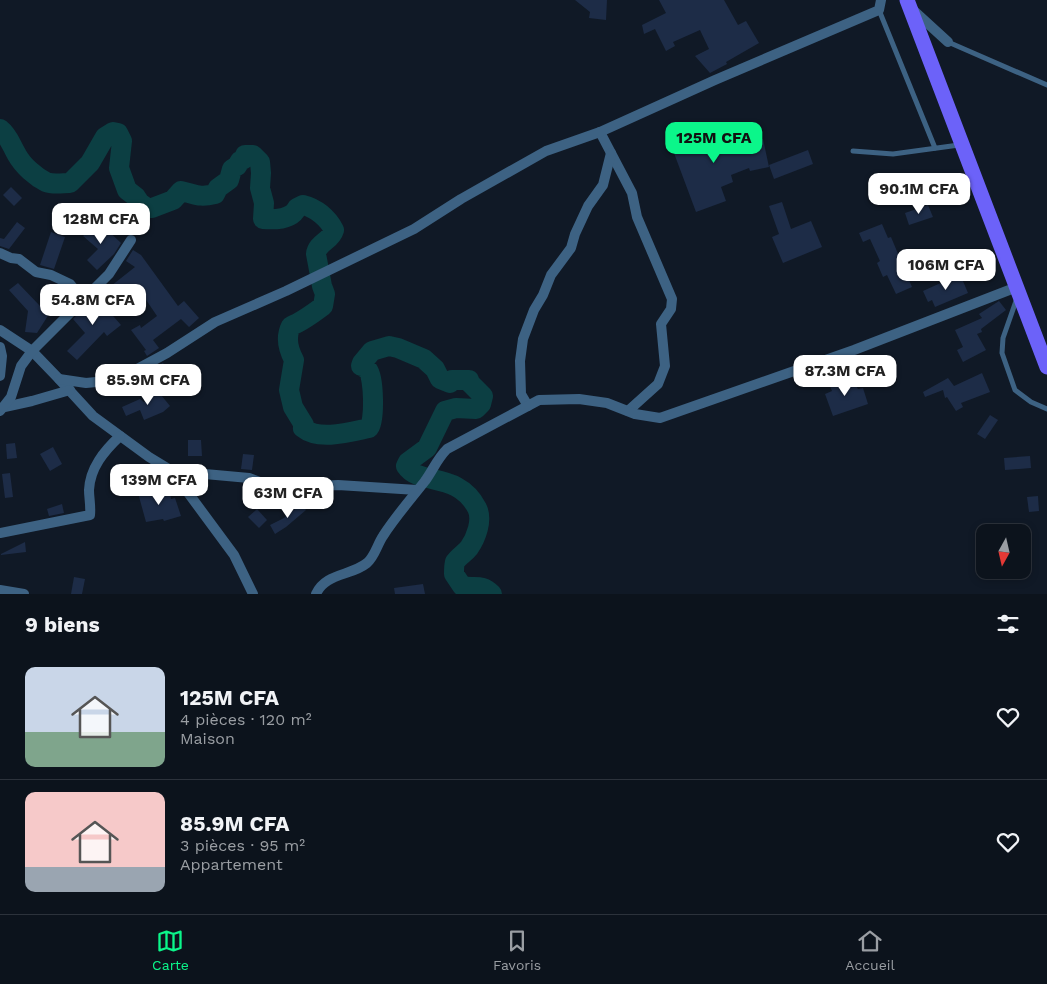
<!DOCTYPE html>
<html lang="fr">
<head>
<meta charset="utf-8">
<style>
  body { margin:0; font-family:"Work Sans",sans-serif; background:#1a2029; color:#f1f3f6; height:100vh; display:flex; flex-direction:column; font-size:19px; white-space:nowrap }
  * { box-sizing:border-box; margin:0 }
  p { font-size:16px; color:#9a9ea3 }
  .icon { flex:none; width:28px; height:28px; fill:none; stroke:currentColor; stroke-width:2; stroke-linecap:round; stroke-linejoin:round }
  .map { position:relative; height:594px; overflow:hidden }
  .drawer { display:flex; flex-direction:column; background:#0c131c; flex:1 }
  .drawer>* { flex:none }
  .needle { width:32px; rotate:188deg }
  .controls { position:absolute; left:976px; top:524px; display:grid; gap:10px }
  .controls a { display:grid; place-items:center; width:55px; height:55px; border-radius:10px; background:#0c131c; box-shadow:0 2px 8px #0003,0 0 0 1px #2c323b; font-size:25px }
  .price { position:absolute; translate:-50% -42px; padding:0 11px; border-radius:10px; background:#fff; color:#222; font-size:16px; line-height:32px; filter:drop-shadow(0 1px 2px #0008) }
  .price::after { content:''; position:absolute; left:50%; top:30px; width:15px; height:11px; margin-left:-8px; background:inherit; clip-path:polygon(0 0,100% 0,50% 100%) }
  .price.selected { background:#0bf68a; color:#111 }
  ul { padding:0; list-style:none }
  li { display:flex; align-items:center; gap:15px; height:125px; padding:0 25px }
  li+li { border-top:1px solid #2c323b }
  li span { display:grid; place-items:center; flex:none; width:140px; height:100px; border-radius:10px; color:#555 }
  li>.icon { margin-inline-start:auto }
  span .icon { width:60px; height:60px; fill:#fffc; stroke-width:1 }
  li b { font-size:21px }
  h2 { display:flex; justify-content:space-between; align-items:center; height:60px; padding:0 25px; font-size:21px }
  .tabs { display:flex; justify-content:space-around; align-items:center; height:70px; border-top:1px solid #2c323b; background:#0c131c; font-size:14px; color:#9a9ea3 }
  .tabs a { display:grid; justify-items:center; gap:2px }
  .tabs .selected { color:#0bf68a }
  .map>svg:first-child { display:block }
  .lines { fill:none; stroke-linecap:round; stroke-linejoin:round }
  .river { stroke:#0c3f43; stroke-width:20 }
  .building { fill:#1d2c47 }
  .service { stroke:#3d6283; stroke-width:5 }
  .minor { stroke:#3d6283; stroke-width:10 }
  .primary { stroke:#6c62f9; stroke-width:15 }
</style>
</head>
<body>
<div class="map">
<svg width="1047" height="594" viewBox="0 0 1047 594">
  <rect width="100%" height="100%" fill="#101926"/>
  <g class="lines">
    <path class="river" d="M0 129C9 136 11 145 17 155 23 166 36 177 46 182 53 185 63 183 70 183L90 163 105 137 113 132 118 133 122 141 119 168 127 190 136 197 140 203 147 208H152L173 200 181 191C196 194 198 198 215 194L218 188 229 180 232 169 237 166 240 161 244 159 245 155H253L260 162 261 173 260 188 264 203 263 219C275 220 292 219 297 208L303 205C316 208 328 218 334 230 331 241 317 243 316 254L322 286 325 294 323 306C315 312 299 323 291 326 285 338 288 349 294 360L289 390 293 407 304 425 303 428C319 441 350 432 369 428 375 421 374 378 368 370 368 370 362 366 361 366L362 363 372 351 389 346 398 348 424 359 435 369 440 379 450 383 452 380H469L470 383 483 396 481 404 476 409 456 408 445 411 427 448 408 462 406 466C419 486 458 471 477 508 483 520 476 538 469 548 465 553 458 557 455 562 454 565 454 571 454 574L462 586C475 589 481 583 492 594"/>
  </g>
  <g class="building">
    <polygon points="575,0 607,0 606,20 589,18 590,12"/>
    <polygon points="659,0 724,0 738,25 746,21 759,43 726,62 727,64 710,73 695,56 709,49 700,30 673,42 675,46 666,51 655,29 644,34 642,25 666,13"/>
    <polygon points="697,126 705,147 733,135 742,133 747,142 763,139 769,167 750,171 749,168 731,175 733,182 721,187 726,201 696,212 668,137"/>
    <polygon points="808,150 813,164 774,179 769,165"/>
    <polygon points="11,187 22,198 14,206 3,195"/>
    <polygon points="782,202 791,229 811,221 822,247 783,263 772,237 779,234 769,206"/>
    <polygon points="928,205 933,217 909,225 905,213"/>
    <polygon points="98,221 121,243 114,254 97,270 87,260 98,249 83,236"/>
    <polygon points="17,222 25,228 9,249 0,246 0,238 4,239"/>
    <polygon points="882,224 888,238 891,237 912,287 896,294 887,275 883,277 877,263 880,261 870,239 863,242 859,233"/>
    <polygon points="51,232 65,237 54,269 40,265"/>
    <polygon points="133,250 141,255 178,306 184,301 199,318 189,327 181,319 153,340 159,348 147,356 144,351 146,350 131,330 140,325 141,328 157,316 136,285 130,290 129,289 120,297 111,286 135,267 126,261"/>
    <polygon points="960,274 968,293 935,307 932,300 928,302 923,291 945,281 944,279 948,277 953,275 954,277"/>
    <polygon points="18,283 40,306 48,299 56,303 37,333 25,332 28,311 9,290"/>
    <polygon points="96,296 105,309 106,308 121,325 107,336 104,332 77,360 67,351 85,333 73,319"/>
    <polygon points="999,301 1006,310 981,329 982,332 977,334 986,350 963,362 957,350 963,347 955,330 982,318 979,314"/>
    <polygon points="163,363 175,383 167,388 154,368"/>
    <polygon points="982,373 990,392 961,403 963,407 956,411 947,397 945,398 943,390 925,397 923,392 948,378 954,386"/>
    <polygon points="190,377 197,386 186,395 179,386"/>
    <polygon points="846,378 847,381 852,379 858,389 863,388 868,404 833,416 825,394 832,391 829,384"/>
    <polygon points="157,390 170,406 163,412 144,420 140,410 126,416 122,407 140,399 144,402"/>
    <polygon points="990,415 998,420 985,439 977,434"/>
    <polygon points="188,440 201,440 202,456 188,456"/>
    <polygon points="15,443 17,458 7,459 6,444"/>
    <polygon points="53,447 62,464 50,471 40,454"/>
    <polygon points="243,454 254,455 252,470 241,469"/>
    <polygon points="1030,456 1031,468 1005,470 1004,458"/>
    <polygon points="10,473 13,497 5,498 2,474"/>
    <polygon points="148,490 149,493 170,491 171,499 175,498 181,516 164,521 163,519 146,522 138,493"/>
    <polygon points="1038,496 1039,511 1029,512 1027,497"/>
    <polygon points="62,504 64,513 49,516 47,509"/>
    <polygon points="301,504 306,510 286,527 275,534 270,525 284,518"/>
    <polygon points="257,509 267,520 259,528 248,517"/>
    <polygon points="25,542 26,552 1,555 1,554"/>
    <polygon points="74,577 85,579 82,594 71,594"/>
    <polygon points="423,584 425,594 395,594 394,588"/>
  </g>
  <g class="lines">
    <g class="service">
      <polyline points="879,10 935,148"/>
      <polyline points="948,42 1047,85"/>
      <polyline points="853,151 893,154 959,145"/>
      <polyline points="1017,298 1003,338 1002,353 1015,390 1031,402 1047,409"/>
    </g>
    <g class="minor">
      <polyline points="913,10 948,42"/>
      <polyline points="600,132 632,193 637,217 672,299 671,309 661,324 665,366 658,384 628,411"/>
      <polyline points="0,253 11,258 19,259 36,272 51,275 70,284 80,296 79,303"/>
      <polyline points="0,330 32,351 59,379 93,416 149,457 172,471 234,555 253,594"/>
      <polyline points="0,347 2,356 0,376"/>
      <polyline points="59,379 86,383 117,380 167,353 215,322 286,291 414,229 461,199 546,151 600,132 715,80 879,10 881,0"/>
      <polyline points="528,406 521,394 520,361 523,339 534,310 543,295 551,275 571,248 575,234 588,206 603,185 611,153"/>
      <polyline points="0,408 32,401 70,390"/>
      <polyline points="0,411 11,397 21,366 32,351 109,274 131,240"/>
      <polyline points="172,471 249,478 270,486 287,488 338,485 417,490"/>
      <path d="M0 533 90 515C91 506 89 498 89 490 90 468 104 451 120 436"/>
      <polyline points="0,590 24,594"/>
      <path d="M316 594C325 573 351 576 367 563 375 556 377 545 383 536 395 517 411 499 425 481 433 470 437 459 447 449L539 400 579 399 607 403 635 414 660 418 854 350 1017 287"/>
    </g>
    <polyline class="primary" points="907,0 1047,367"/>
  </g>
</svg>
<div class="controls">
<a><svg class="needle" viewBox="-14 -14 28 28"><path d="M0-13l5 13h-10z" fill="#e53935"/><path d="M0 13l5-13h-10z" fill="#9a9ea3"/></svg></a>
</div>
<b class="price selected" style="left:714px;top:164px">125M CFA</b>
<b class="price" style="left:919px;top:215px">90.1M CFA</b>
<b class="price" style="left:101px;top:245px">128M CFA</b>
<b class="price" style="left:946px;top:291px">106M CFA</b>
<b class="price" style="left:93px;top:326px">54.8M CFA</b>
<b class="price" style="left:845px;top:397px">87.3M CFA</b>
<b class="price" style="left:148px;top:406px">85.9M CFA</b>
<b class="price" style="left:159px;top:506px">139M CFA</b>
<b class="price" style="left:288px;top:519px">63M CFA</b>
</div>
<section class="drawer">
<h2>9 biens<svg class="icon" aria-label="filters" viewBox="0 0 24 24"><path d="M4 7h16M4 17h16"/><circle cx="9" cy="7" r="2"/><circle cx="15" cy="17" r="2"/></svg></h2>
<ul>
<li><span style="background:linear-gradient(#c9d6e8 65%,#7fa58c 0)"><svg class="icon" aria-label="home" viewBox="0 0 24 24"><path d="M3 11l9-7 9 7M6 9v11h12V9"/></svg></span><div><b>125M CFA</b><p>4 pièces · 120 m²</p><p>Maison</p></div><svg class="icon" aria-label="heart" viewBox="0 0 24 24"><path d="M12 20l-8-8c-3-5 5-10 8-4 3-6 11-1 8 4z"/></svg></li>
<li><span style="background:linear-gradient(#f6c9c9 75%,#9aa5b1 0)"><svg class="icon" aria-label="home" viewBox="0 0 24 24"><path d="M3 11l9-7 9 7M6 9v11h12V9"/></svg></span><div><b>85.9M CFA</b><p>3 pièces · 95 m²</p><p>Appartement</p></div><svg class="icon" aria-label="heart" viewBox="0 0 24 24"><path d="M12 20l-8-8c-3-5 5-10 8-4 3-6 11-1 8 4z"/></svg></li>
</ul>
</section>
<nav class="tabs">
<a class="selected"><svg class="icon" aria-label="map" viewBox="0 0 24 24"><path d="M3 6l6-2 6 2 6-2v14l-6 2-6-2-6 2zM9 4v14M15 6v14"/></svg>Carte</a>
<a><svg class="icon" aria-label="saved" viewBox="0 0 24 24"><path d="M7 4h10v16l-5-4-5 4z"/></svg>Favoris</a>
<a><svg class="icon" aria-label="home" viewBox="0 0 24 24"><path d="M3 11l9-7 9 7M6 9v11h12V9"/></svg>Accueil</a>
</nav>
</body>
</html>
